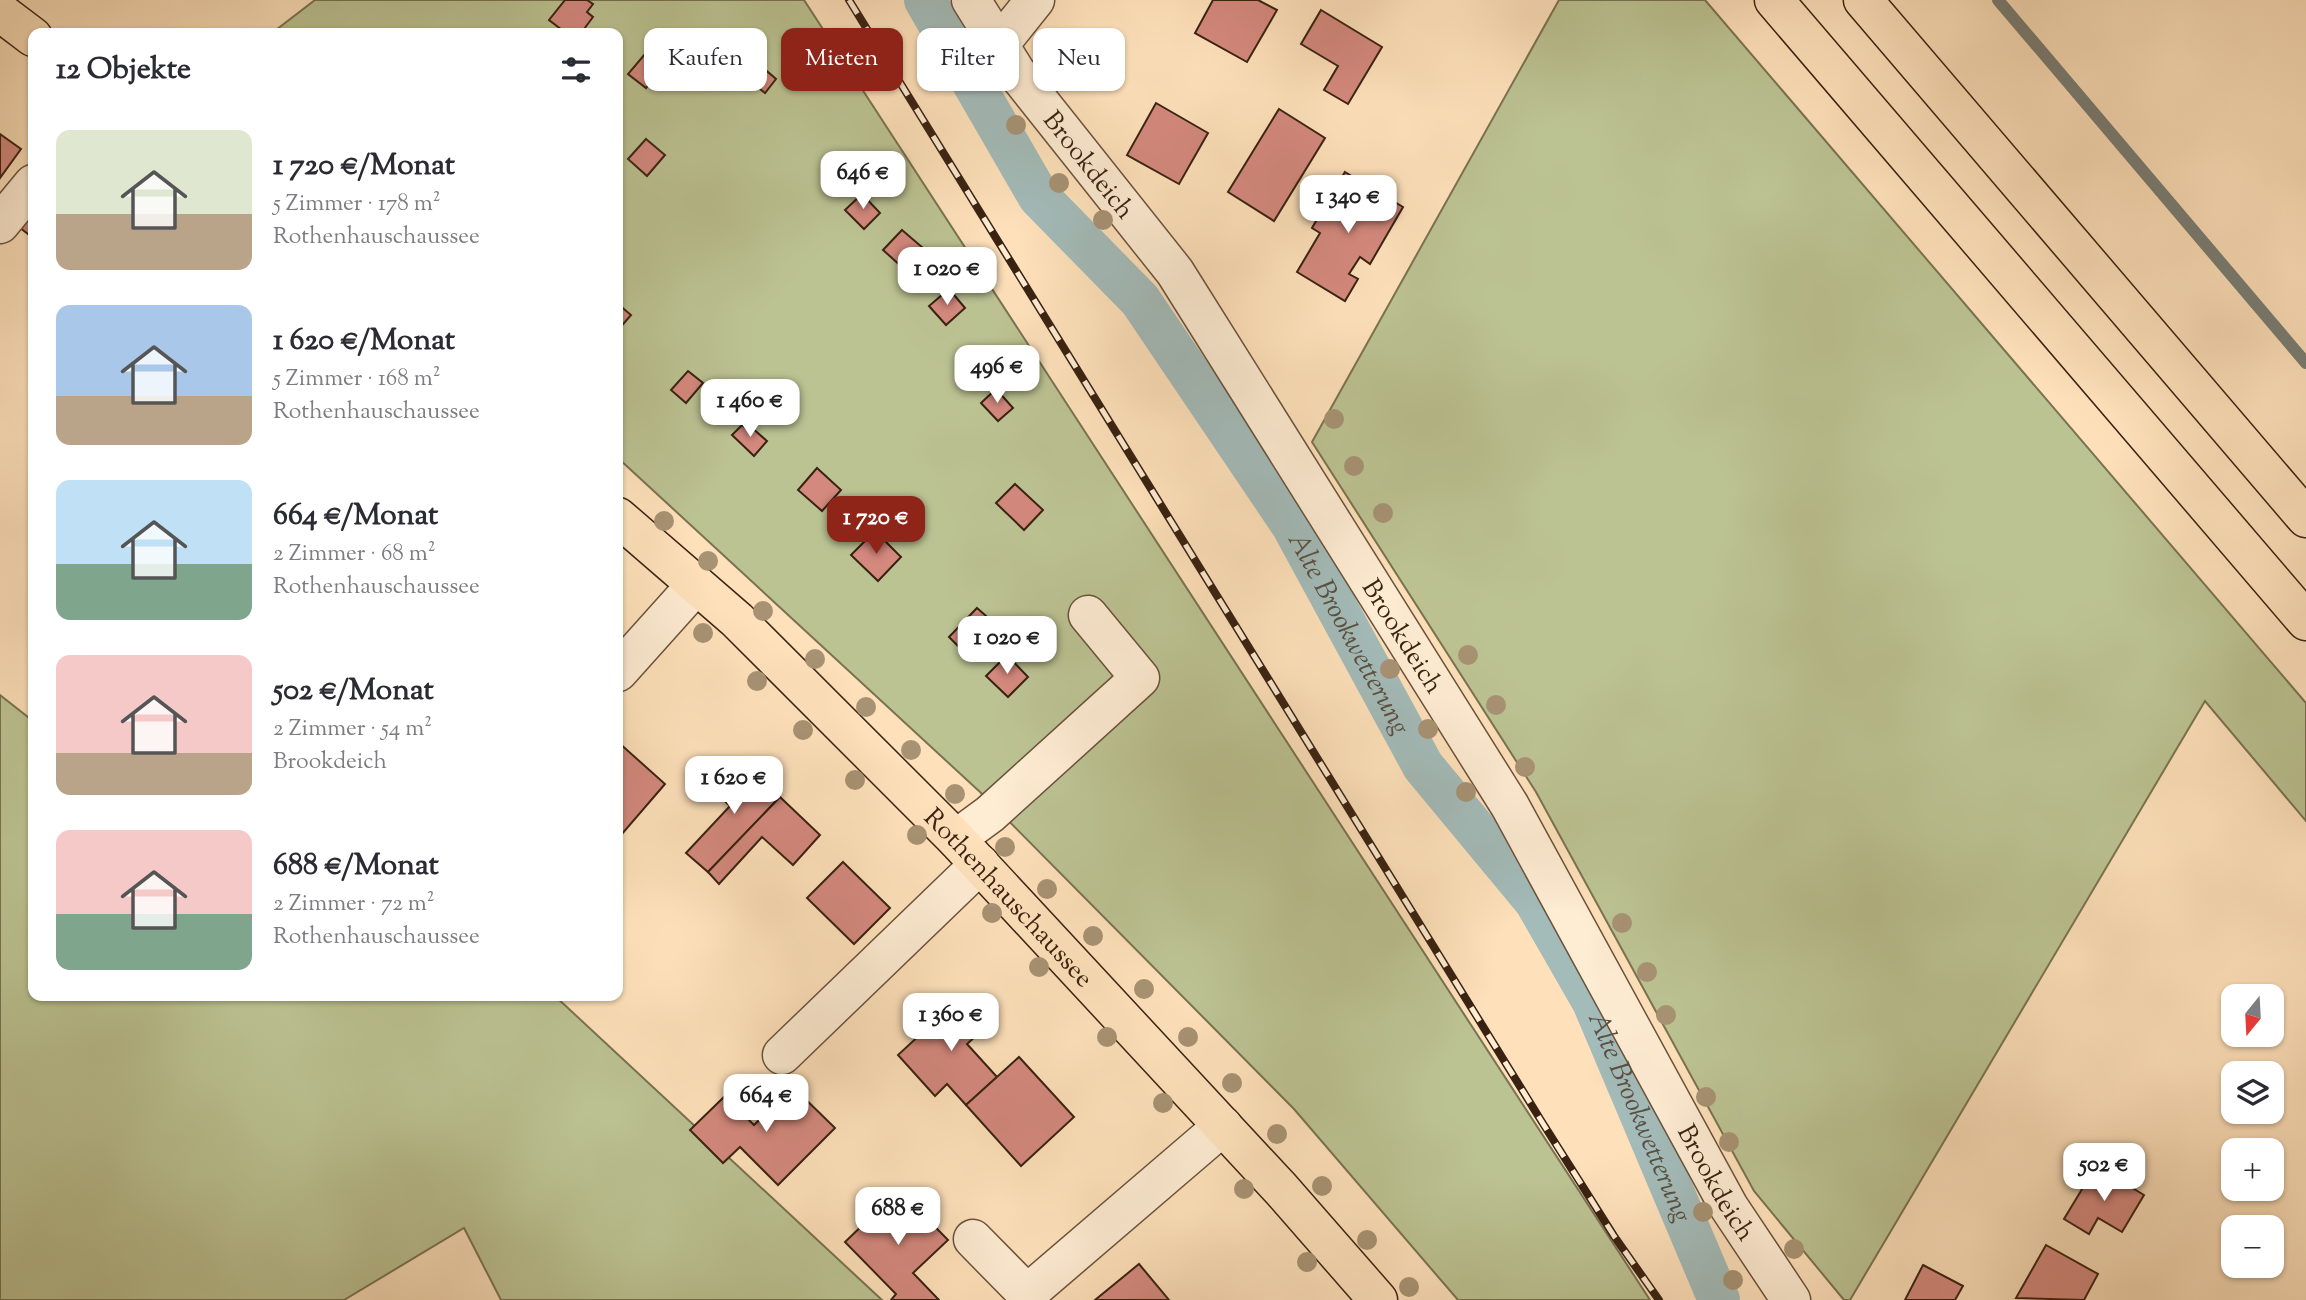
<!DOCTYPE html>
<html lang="de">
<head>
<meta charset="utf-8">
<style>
  body { margin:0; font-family:"Sorts Mill Goudy",serif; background:#f7f7f7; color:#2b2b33; height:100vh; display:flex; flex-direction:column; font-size:26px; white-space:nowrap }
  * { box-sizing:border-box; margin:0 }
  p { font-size:23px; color:#7c7c81 }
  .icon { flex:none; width:38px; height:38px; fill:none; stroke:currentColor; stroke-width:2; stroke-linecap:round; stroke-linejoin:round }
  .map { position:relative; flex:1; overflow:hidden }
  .drawer { position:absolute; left:28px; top:28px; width:595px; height:973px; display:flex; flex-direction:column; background:#fff; border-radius:14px; box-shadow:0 2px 5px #0004 }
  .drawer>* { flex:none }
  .hud { position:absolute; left:644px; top:28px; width:665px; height:63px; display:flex; gap:14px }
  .needle { width:46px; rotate:198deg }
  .fabs { position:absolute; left:2221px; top:984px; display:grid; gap:14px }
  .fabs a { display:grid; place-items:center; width:63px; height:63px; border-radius:14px; background:#fff; box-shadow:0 2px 5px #0004; font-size:35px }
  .price { position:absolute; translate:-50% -60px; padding:0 16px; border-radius:14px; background:#fff; color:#222; font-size:23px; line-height:46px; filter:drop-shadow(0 2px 4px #0008) }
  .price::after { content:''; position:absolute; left:50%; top:42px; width:21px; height:16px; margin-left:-10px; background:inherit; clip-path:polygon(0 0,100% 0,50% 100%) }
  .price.on { background:#8f2418; color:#fff }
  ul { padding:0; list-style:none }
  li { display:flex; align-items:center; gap:21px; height:175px; padding:0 28px }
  li span { display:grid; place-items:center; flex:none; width:196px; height:140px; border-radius:14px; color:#555 }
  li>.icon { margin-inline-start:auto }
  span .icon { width:84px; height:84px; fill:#fffc; stroke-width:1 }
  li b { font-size:30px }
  h2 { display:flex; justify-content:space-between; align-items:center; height:84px; padding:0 28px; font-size:30px }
  .chip { padding:0 24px; border-radius:14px; background:#fff; box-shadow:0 2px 5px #0004; font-size:24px; line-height:63px }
  .chip.on { background:#8f2418; color:#fff }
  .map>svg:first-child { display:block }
  .green { fill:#bcc393; stroke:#7a7252; stroke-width:2 }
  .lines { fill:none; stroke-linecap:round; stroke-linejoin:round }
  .stream { stroke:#797e76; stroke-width:12 }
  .canal { stroke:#a3bbb9; stroke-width:42 }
  .building { fill:#d4897e; stroke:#392211; stroke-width:2 }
  .minor-casing { stroke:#6a523c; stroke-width:41 }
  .major-casing { stroke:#392211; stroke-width:41 }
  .highway-casing { stroke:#392211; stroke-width:41 }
  .minor { stroke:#feecd3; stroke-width:38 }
  .major { stroke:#fee1bb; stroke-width:38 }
  .highway { stroke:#fee1bb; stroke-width:38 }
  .rail-casing { stroke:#392211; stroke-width:8 }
  .rail { stroke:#feecd3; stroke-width:5; stroke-dasharray:16; stroke-linecap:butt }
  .tree { fill:#a79273 }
  .labels { text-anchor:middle; stroke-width:7; stroke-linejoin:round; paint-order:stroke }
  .street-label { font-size:26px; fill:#392211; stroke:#feecd3 }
  .water-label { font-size:28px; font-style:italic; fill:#595043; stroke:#feecd3 }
</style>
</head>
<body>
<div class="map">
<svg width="2306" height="1300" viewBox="0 0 2306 1300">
  <rect width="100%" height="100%" fill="#fee1bb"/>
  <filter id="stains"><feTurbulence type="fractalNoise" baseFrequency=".00286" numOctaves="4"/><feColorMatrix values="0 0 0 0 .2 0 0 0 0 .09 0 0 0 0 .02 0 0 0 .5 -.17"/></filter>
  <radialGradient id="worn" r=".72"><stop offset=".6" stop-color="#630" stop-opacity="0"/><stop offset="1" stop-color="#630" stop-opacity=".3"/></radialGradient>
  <g class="green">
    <polygon points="315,0 804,0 1650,1300 1458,1300 1294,1109 980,792 618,458 618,33 272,33"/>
    <polygon points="1559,0 1705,0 2306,703 2306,821 2205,701 1850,1300 1844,1300 1754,1191 1536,792 1312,442"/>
    <polygon points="0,695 33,721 33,996 555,996 882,1300 501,1300 464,1228 344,1300 0,1300"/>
  </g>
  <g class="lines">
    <polyline class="stream" points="1998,0 2306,363"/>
    <path class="canal" id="s1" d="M925 0 1039 197 1140 300 1292 525 1423 766 1535 901 1593 1002 1719 1300"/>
  </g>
  <g class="building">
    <polygon points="565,0 587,0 593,4 587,12 593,17 581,33 566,33 549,20"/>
    <polygon points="1213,0 1258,0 1277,10 1247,62 1195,33"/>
    <polygon points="1321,10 1382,47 1348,104 1324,90 1338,66 1301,44"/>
    <polygon points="645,54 662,69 646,88 628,74"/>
    <polygon points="761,66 776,79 765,93 749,80"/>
    <polygon points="1156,103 1208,133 1179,184 1127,155"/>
    <polygon points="1279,109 1325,138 1274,221 1228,192"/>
    <polygon points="0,134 21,149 0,178"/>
    <polygon points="646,139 665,155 647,176 628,159"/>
    <polygon points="1345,172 1403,207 1370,264 1360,257 1349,274 1358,279 1345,301 1297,272 1320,233 1312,228"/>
    <polygon points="862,194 880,213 864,229 845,210"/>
    <polygon points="33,208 33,238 19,227"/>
    <polygon points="902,230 930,254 911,275 883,250"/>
    <polygon points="949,289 965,308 946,325 929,306"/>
    <polygon points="618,304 631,315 618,330"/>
    <polygon points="688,371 703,383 686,403 671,390"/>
    <polygon points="996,389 1013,408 998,421 981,403"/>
    <polygon points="742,425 748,430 751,427 767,441 754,456 732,435"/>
    <polygon points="817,468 841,490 822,511 798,490"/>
    <polygon points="1015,484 1043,510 1024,530 996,503"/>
    <polygon points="875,531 901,557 878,581 851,555"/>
    <polygon points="977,608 994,623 965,653 949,637"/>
    <polygon points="1007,655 1028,677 1008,697 986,676"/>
    <polygon points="618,742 665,784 622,834 618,831"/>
    <polygon points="744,763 780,797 708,872 686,853 730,806 716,793"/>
    <polygon points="780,797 820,835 793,865 762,837 719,884 708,872"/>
    <polygon points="843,862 890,908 854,944 807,898"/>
    <polygon points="963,995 989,1024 967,1044 997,1077 966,1105 947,1084 935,1096 898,1055"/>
    <polygon points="1019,1057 1074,1117 1021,1166 966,1105"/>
    <polygon points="793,1087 835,1128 778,1185 740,1147 723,1163 690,1130 725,1096 754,1125"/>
    <polygon points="2096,1166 2144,1195 2122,1232 2098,1218 2089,1234 2064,1219"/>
    <polygon points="899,1190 948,1240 913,1273 939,1300 891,1300 896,1294 845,1242"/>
    <polygon points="2046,1245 2098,1274 2084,1300 2016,1298"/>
    <polygon points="1139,1264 1169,1300 1095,1300"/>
    <polygon points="1923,1265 1963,1286 1955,1300 1905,1300"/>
  </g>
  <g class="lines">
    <g class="minor-casing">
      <g id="minor">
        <path id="s2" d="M971 0 1016 72 1175 272 1510 806 1729 1207 1791 1300"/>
        <polyline points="999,45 1035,0"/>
        <polyline points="0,224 33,184"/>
        <polyline points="618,672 696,585"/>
        <polyline points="956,839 990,814 1140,678 1088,615"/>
        <polyline points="782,1055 980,864"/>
        <polyline points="973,1239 1027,1294 1223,1126"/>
      </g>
    </g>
    <g class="major-casing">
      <g id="major">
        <polyline points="0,12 33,37"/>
        <path id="s3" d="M618 517 737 620 956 839 1281 1189 1378 1300"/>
      </g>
    </g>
    <g class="highway-casing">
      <g id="highway">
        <polyline points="1774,0 2306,621"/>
        <polyline points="1863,0 2306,518"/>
      </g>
    </g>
    <use href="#minor" class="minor"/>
    <use href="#major" class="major"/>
    <use href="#highway" class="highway"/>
    <g class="rail-casing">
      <polyline id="rail" points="849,0 1542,1122 1614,1236 1659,1300"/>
    </g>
    <use href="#rail" class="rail"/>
  </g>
  <g class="tree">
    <circle cx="977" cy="66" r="10"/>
    <circle cx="1016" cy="125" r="10"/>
    <circle cx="1059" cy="183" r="10"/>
    <circle cx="1103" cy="220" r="10"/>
    <circle cx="1334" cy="419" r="10"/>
    <circle cx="1354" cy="466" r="10"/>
    <circle cx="1383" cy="513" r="10"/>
    <circle cx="664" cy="521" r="10"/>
    <circle cx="708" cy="561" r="10"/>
    <circle cx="763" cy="611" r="10"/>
    <circle cx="703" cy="633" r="10"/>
    <circle cx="1468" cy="655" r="10"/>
    <circle cx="815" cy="659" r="10"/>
    <circle cx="1390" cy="669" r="10"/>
    <circle cx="757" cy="681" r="10"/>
    <circle cx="1496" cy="705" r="10"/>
    <circle cx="866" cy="707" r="10"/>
    <circle cx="1428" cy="729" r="10"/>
    <circle cx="803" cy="730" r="10"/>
    <circle cx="911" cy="750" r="10"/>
    <circle cx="1525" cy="767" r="10"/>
    <circle cx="855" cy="780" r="10"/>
    <circle cx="1466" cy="792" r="10"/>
    <circle cx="955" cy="794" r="10"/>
    <circle cx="917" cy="835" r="10"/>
    <circle cx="1005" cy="847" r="10"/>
    <circle cx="1047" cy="889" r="10"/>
    <circle cx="992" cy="913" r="10"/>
    <circle cx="1622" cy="923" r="10"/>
    <circle cx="1093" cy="936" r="10"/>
    <circle cx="1039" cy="967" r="10"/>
    <circle cx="1647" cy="972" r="10"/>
    <circle cx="1144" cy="989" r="10"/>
    <circle cx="1666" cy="1015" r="10"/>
    <circle cx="1107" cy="1037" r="10"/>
    <circle cx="1188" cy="1037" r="10"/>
    <circle cx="1232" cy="1083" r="10"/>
    <circle cx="1706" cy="1097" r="10"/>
    <circle cx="1163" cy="1103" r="10"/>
    <circle cx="1277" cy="1134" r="10"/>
    <circle cx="1729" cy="1142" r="10"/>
    <circle cx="1322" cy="1186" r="10"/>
    <circle cx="1244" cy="1189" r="10"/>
    <circle cx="1703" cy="1212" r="10"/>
    <circle cx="1367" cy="1240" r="10"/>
    <circle cx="1794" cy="1249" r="10"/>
    <circle cx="1307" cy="1262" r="10"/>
    <circle cx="1733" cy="1280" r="10"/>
    <circle cx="1409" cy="1287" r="10"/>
  </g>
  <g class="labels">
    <g class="street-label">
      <text dy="9" stroke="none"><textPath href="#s2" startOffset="203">Brookdeich</textPath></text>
      <text dy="9" stroke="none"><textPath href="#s2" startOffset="770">Brookdeich</textPath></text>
      <text dy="9" stroke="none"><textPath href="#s3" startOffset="546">Rothenhauschaussee</textPath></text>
      <text dy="9" stroke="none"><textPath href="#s2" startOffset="1400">Brookdeich</textPath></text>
    </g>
    <g class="water-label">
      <text dy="10" stroke="none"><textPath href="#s1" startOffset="766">Alte Brookwetterung</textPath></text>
      <text dy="10" stroke="none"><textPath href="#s1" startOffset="1334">Alte Brookwetterung</textPath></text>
    </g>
  </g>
  <rect width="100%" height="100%" filter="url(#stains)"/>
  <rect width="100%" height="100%" fill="url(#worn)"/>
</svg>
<div class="fabs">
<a><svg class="needle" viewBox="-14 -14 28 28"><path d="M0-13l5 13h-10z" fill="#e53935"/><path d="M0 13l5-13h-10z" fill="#7c7c81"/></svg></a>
<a><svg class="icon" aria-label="layers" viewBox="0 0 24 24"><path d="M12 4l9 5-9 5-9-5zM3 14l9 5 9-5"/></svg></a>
<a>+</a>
<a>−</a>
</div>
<b class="price" style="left:863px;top:211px">646 €</b>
<b class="price" style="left:1348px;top:235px">1 340 €</b>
<b class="price" style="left:947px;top:307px">1 020 €</b>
<b class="price" style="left:997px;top:405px">496 €</b>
<b class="price" style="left:750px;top:439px">1 460 €</b>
<b class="price on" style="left:876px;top:556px">1 720 €</b>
<b class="price" style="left:1007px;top:676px">1 020 €</b>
<b class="price" style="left:734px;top:816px">1 620 €</b>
<b class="price" style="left:951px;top:1053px">1 360 €</b>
<b class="price" style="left:766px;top:1134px">664 €</b>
<b class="price" style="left:2104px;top:1203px">502 €</b>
<b class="price" style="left:898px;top:1247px">688 €</b>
<div class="hud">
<a class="chip">Kaufen</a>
<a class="chip on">Mieten</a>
<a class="chip">Filter</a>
<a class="chip">Neu</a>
</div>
<section class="drawer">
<h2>12 Objekte<svg class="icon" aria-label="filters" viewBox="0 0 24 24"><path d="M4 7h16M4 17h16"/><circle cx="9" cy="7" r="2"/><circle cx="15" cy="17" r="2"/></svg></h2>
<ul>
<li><span style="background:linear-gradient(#dfe7d0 60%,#b9a48a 0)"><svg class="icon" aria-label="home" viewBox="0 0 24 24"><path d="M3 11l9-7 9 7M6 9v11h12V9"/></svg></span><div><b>1 720 €/Monat</b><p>5 Zimmer · 178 m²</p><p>Rothenhauschaussee</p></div></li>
<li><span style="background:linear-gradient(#a9c7e8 65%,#b9a48a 0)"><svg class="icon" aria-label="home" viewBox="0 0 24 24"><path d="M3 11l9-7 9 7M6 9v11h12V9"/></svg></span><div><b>1 620 €/Monat</b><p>5 Zimmer · 168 m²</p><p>Rothenhauschaussee</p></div></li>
<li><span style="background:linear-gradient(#bfe0f5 60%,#7fa58c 0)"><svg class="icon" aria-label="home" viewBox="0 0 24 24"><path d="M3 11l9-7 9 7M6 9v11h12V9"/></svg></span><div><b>664 €/Monat</b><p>2 Zimmer · 68 m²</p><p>Rothenhauschaussee</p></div></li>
<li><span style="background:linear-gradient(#f6c9c9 70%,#b9a48a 0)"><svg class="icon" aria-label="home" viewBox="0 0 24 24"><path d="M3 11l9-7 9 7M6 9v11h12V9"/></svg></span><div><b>502 €/Monat</b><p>2 Zimmer · 54 m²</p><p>Brookdeich</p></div></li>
<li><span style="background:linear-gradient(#f6c9c9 60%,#7fa58c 0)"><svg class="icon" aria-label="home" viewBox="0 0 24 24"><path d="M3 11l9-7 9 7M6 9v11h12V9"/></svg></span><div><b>688 €/Monat</b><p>2 Zimmer · 72 m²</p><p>Rothenhauschaussee</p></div></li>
</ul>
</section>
</div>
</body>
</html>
